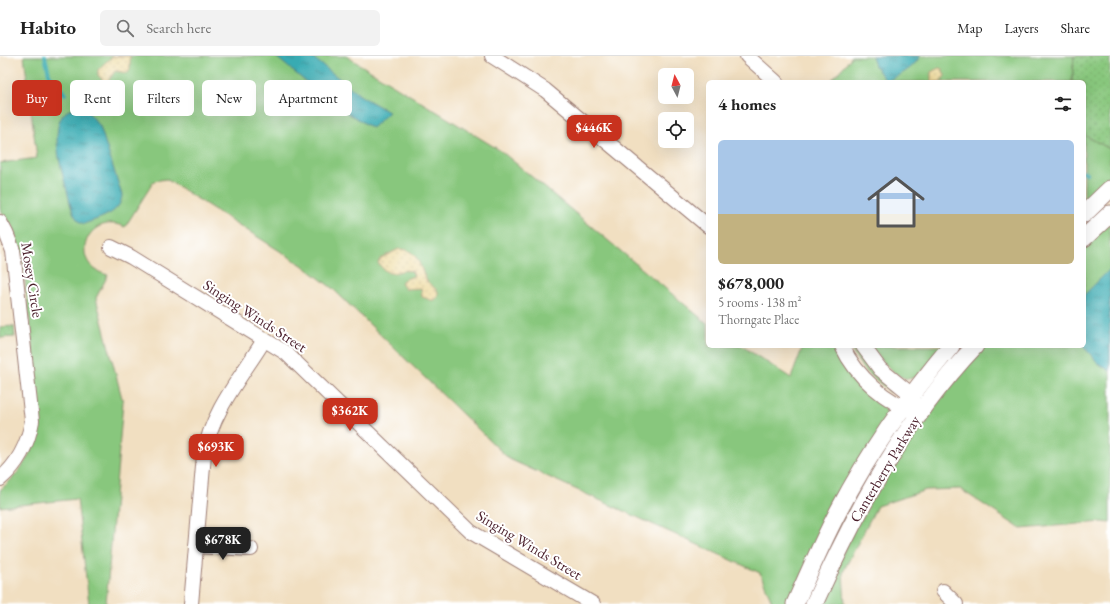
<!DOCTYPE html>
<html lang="en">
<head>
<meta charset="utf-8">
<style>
  body { margin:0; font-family:"EB Garamond",serif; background:#f2f2f2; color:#222; height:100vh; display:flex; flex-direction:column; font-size:15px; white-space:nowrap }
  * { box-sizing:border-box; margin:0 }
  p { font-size:13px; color:#767676 }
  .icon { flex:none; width:22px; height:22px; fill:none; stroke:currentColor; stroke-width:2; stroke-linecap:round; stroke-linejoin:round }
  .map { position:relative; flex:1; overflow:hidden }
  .side { position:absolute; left:706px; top:24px; width:380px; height:268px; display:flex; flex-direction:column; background:#fff; border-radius:6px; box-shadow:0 4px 16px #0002 }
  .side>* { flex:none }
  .guide { position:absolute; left:12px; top:24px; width:380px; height:36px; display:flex; gap:8px }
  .needle { width:26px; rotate:353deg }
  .fabs { position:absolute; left:658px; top:12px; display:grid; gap:8px }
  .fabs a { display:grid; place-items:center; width:36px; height:36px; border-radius:6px; background:#fff; box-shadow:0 4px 16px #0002; font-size:20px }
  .price { position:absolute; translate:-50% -34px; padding:0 9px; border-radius:8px; background:#c8321e; color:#fff; font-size:13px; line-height:26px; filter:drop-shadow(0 1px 2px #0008) }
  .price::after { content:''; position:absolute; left:50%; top:24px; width:12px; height:9px; margin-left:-6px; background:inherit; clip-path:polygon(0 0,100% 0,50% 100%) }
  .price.selected { background:#222; color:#fff }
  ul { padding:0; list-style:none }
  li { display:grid; align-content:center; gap:8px; height:212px; padding:0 12px }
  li+li { border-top:1px solid #e0e0e0 }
  li span { display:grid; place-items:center; height:124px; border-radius:6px; color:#555 }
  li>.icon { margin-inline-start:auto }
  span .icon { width:72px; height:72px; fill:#fffc; stroke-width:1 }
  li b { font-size:17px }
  h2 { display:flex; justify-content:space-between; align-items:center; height:48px; padding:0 12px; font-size:17px }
  .chip { padding:0 14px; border-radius:6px; background:#fff; box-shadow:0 4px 16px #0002; font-size:14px; line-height:36px }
  .chip.selected { background:#c8321e; color:#fff }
  header { display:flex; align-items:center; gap:24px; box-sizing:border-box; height:56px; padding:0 20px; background:#fff; border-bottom:1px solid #e0e0e0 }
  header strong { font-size:19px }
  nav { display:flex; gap:22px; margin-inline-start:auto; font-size:14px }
  .search { width:280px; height:36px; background:#f2f2f2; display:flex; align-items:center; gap:10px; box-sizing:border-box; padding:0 14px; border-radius:6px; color:#767676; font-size:15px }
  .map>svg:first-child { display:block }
  .grass { fill:#88c77d; stroke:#697354 }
  .sand { fill:url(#sand-dots); stroke:#9c7c64 }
  .park { fill:url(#park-dots); stroke:#697354 }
  .water { fill:url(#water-ripples); stroke:#42656e }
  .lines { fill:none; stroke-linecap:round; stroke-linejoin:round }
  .stream { stroke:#39abb2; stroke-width:4 }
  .minor-casing { stroke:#9e7f76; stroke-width:16 }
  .tertiary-casing { stroke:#9e7f76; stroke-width:19 }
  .minor { stroke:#fff; stroke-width:14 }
  .tertiary { stroke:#fff; stroke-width:17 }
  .labels { text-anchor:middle; stroke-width:4; stroke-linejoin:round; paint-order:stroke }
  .street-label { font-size:15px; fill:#4a1f2b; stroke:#fff }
</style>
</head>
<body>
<header>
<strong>Habito</strong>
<div class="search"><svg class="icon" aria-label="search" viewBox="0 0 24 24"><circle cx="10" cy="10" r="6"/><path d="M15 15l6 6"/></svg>Search here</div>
<nav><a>Map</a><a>Layers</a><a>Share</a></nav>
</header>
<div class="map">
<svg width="1110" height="548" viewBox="0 0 1110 548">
  <defs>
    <pattern id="sand-dots" width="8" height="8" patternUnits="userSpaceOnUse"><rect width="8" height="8" fill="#eeda9e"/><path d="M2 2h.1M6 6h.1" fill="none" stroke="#cebb88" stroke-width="1.8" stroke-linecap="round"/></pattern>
    <pattern id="park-dots" width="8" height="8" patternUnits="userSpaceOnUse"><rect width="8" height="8" fill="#88c77d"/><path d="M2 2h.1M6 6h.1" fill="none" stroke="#77aa6c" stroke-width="1.8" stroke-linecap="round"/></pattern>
    <pattern id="water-ripples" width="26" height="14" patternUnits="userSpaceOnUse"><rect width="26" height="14" fill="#39abb2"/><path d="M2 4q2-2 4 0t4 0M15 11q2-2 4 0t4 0" fill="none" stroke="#328b91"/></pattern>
  </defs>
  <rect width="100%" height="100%" fill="#fff"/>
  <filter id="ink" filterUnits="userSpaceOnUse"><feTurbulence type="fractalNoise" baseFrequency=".025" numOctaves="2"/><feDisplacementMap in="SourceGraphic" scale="8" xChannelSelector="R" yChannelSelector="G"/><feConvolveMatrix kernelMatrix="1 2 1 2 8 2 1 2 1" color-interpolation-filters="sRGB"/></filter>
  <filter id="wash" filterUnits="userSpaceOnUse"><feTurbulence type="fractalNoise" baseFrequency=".012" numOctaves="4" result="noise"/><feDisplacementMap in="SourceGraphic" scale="16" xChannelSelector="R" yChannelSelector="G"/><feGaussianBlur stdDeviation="0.9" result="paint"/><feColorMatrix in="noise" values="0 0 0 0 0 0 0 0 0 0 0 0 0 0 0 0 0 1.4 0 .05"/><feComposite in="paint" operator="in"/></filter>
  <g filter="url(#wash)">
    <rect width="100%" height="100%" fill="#f1dfc1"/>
    <g class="grass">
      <path d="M24 0H346L501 95 708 268V290H742L791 322 803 290H835L882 346 888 360 789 548H773L760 517 509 403 332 232 302 209 166 123 154 125 125 171C87 154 66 209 108 219L96 242 123 346 106 548H89L77 443 0 451V434C23 415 37 391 40 360L22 198 12 170 0 153V107L37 102Z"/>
      <polygon points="851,0 1074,0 1072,26 830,26 851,2"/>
      <polygon points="1084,79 1110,93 1110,125 1084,152"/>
      <polygon points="1110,165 1110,467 1102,466 1021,473 960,433 926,434 877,450 843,516 845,548 819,548 858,464 917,370 981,290 1084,290 1084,189"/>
      <polygon points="854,290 856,290 866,305 894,332 893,335 890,336 863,313 850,292"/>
      <path d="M870 290H945C939 297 923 317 915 321 899 330 879 300 870 290Z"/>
      <polygon points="889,384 892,387 809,548 801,548 840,462"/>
    </g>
    <g class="sand">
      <path d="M114 0H130V13L128 17 115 15 108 25 104 26 98 19V14C102 9 108 4 114 0Z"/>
      <polygon points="939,12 942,13 945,20 940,26 931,26 931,16"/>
      <path d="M399 193C419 193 419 211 427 225 430 229 435 231 438 236V241C431 247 430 243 422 241L421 232 405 233 401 227 403 224 414 220 412 215C393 212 393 226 378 207L381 202Z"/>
    </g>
    <g class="park">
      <polygon points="1074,0 1110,0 1110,93 1084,79 1084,26 1072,26"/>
      <polygon points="14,270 15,281 0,282 0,271"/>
    </g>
    <g class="water">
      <polygon points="275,0 311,0 361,40 389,56 372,72 330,46"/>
      <path d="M872 0H920C914 13 898 20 886 25L875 10Z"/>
      <path d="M76 52 89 57 100 70 122 139C121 158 99 162 84 168 83 167 80 167 79 165 71 158 69 141 66 131 61 112 44 56 76 52Z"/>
      <polygon points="1110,213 1110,315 1098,307 1083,290 1084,239"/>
    </g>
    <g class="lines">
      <g class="stream">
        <polyline points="45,0 49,18 65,38"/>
        <polyline points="1084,116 1087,117"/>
      </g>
    </g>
  </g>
  <g filter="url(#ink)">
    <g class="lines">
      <g class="minor-casing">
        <g id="minor">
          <polyline points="492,0 545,34 708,170"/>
          <polyline points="747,0 776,26"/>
          <path d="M0 166 6 177 13 195 32 365C28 388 18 408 0 423"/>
          <polyline points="111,191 131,201 286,297 471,476 593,548"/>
          <path d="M842 290C857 322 886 346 919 358"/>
          <polyline points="863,290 880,313 912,339 915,348"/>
          <polyline points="196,490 251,493"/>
          <polyline points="943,535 956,548"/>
          <path d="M191 548 204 399C211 356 242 320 264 284"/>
        </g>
      </g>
      <g class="tertiary-casing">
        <g id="tertiary">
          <polyline points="1084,158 1110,133"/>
          <polyline points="1084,182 1110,158"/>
          <path d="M795 548C809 516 823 484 839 454 870 395 908 341 951 290"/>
          <path d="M814 548C856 455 904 365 975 290"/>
        </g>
      </g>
      <use href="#minor" class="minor"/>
      <use href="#tertiary" class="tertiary"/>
    </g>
  </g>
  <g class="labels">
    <g class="street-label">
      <text transform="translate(32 224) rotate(81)" y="5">Mosey Circle</text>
      <text transform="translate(255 260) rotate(33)" y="5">Singing Winds Street</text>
      <text transform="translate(885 413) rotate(-59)" y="5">Canterberry Parkway</text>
      <text transform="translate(529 489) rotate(31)" y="5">Singing Winds Street</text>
    </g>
  </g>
</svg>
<div class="fabs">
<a><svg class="needle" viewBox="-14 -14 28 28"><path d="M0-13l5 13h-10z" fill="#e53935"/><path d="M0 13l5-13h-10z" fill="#767676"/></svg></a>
<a><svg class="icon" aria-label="locate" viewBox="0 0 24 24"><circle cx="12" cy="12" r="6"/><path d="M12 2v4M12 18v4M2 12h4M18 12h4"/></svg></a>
</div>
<b class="price" style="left:594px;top:93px">$446K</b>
<b class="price" style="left:350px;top:376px">$362K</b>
<b class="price" style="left:216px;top:412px">$693K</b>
<b class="price selected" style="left:223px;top:505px">$678K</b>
<div class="guide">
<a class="chip selected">Buy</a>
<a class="chip">Rent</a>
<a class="chip">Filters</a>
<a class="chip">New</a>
<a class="chip">Apartment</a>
</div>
<section class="side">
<h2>4 homes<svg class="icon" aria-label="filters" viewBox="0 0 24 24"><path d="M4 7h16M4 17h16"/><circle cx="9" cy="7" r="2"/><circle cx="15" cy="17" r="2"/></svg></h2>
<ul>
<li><span style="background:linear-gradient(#a9c7e8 60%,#c2b280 0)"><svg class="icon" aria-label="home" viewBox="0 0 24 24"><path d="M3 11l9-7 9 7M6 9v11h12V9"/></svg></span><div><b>$678,000</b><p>5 rooms · 138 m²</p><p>Thorngate Place</p></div></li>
</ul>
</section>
</div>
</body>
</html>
